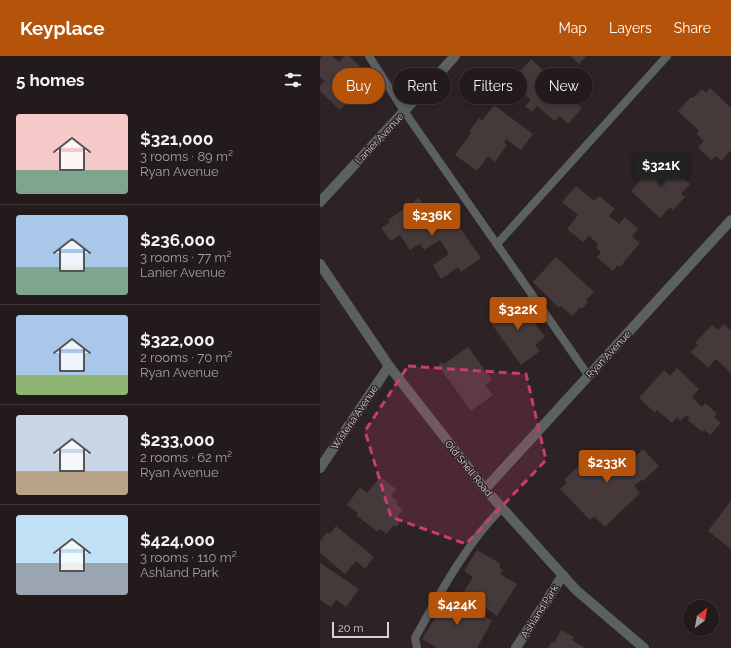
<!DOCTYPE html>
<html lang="en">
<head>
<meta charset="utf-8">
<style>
  body { margin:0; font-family:Raleway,sans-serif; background:#2e2728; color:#f1f3f6; height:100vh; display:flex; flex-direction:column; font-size:15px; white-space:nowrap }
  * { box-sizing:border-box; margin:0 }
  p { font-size:13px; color:#a2a1a3 }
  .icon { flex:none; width:22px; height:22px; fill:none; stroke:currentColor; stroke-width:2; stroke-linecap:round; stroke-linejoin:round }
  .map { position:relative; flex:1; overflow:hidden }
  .side { display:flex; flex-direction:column; background:#221a1b; width:320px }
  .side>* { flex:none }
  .guide { position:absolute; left:12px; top:12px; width:339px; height:36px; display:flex; gap:8px }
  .needle { width:26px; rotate:32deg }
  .buttons { position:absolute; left:363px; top:544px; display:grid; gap:8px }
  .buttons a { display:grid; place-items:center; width:36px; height:36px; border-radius:50%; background:#221a1b; box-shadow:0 2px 6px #0003,0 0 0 1px #3f383a; font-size:20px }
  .scale { position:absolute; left:12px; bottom:10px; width:57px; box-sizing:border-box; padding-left:4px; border:2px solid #d8d0d1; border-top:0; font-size:11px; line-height:14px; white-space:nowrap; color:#d8d0d1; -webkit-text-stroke:3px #2e2324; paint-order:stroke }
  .price { position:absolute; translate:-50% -34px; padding:0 9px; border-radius:4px; background:#b45309; color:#fff; font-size:13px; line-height:26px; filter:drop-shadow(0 1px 2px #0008) }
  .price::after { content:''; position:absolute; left:50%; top:24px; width:12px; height:9px; margin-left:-6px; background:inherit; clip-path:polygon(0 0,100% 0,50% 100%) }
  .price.current { background:#222; color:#fff }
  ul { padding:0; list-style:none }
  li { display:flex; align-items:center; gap:12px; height:100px; padding:0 16px }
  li+li { border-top:1px solid #3f383a }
  li span { display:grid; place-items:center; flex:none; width:112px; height:80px; border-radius:4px; color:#555 }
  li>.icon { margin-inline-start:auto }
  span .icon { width:48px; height:48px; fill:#fffc; stroke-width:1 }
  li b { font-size:17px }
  h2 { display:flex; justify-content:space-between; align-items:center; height:48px; padding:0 16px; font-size:17px }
  .pill { padding:0 14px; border-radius:18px; background:#221a1b; box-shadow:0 2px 6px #0003,0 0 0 1px #3f383a; font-size:14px; line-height:36px }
  .pill.current { background:#b45309; color:#fff }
  header { display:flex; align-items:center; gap:24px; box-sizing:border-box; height:56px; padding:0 20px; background:#b45309; color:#fff }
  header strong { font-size:19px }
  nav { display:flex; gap:22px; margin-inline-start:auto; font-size:14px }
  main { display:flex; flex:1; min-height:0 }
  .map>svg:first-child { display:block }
  .building { fill:#45393a }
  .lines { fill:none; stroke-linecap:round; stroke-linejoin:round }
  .service { stroke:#5b6160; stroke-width:8 }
  .minor { stroke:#5b6160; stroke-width:10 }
  .tertiary { stroke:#5b6160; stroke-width:10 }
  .marked { fill:#c63d73; fill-opacity:0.2; stroke:#c63d73; stroke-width:3; stroke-dasharray:8 5; stroke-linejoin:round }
  .labels { text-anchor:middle; stroke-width:3; stroke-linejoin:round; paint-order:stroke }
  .street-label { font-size:10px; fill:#d8d0d1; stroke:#2e2324 }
</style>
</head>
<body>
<header>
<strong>Keyplace</strong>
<nav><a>Map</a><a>Layers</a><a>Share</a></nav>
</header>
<main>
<section class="side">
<h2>5 homes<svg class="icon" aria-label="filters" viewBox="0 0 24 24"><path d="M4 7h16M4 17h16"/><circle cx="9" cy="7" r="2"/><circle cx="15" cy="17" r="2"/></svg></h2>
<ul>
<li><span style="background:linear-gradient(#f6c9c9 70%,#7fa58c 0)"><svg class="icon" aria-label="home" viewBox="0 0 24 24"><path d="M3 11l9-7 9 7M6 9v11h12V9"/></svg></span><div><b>$321,000</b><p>3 rooms · 89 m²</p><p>Ryan Avenue</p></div></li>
<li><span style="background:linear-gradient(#a9c7e8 65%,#7fa58c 0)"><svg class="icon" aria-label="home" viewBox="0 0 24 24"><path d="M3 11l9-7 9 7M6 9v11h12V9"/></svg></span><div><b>$236,000</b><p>3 rooms · 77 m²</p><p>Lanier Avenue</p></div></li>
<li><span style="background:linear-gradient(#a9c7e8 75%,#8fb573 0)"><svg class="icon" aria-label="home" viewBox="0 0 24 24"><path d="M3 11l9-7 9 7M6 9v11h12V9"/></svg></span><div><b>$322,000</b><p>2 rooms · 70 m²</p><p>Ryan Avenue</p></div></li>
<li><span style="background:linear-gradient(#c9d6e8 70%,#b9a48a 0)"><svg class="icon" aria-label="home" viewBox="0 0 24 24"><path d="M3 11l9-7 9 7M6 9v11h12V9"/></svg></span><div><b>$233,000</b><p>2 rooms · 62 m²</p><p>Ryan Avenue</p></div></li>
<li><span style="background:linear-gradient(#bfe0f5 60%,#9aa5b1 0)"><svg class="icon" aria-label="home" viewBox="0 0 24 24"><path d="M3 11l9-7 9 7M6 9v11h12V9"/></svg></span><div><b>$424,000</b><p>3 rooms · 110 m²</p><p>Ashland Park</p></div></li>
</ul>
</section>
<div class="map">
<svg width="411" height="592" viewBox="0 0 411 592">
  <rect width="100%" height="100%" fill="#2e2324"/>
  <g class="building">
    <polygon points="2,0 12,0 19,6 24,0 29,0 53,22 34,43 32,41 20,54 0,35 0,30 5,25 0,21 0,3"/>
    <polygon points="251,0 266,0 259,8"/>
    <polygon points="211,3 234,25 241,17 249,25 245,29 258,41 254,45 262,52 248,68 240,60 235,65 217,50 212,56 205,50 211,44 205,39 199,46 184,32"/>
    <polygon points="390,32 411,52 411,94 401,105 396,100 391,104 378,91 384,85 377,78 379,75 358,55 371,41 373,42 382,33 386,37"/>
    <polygon points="174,49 213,78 201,94 186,83 184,86 187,89 175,106 168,100 157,115 135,99 151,77 149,76 159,62 162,65"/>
    <polygon points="334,100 339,105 342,102 370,128 361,138 365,141 353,154 350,151 340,162 311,135 327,117 322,113"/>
    <polygon points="256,130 274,145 279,140 295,153 289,160 299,168 305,161 318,173 312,181 320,187 300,211 298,209 293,215 277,201 281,196 276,192 278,188 269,180 263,186 247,173 258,159 242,146"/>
    <polygon points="99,142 120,172 133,162 161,202 141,216 138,211 121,223 113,209 129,198 120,184 104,194 100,188 90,194 80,179 71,185 61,172 70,166 68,164"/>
    <polygon points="236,201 274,236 266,244 268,246 262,253 260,251 252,260 241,250 239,252 213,226"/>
    <polygon points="196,243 225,281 215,289 220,295 201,309 168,263 182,252 188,259 190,257 186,251"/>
    <polygon points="404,268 411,275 411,317 396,303 388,312 371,296 378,289 375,287 392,269 398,274"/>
    <polygon points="148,291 172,324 165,329 173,339 151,355 118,309 122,306 124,308"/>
    <polygon points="357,312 379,333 372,341 382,351 385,347 397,358 394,361 401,367 390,379 384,374 382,376 368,364 370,362 366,359 360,365 357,361 352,367 337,354 335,357 319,342 344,314 350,320"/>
    <polygon points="286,393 297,403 301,399 309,407 323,393 339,410 323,425 321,424 314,430 320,437 285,471 274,460 270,464 240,433 247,426 244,424 275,394 280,399"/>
    <polygon points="60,421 76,433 71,440 78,446 76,448 83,454 76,463 80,466 76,471 74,469 66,478 60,473 58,476 36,459 38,457 27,449 40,431 47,437"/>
    <polygon points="411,445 411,493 388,475"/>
    <polygon points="16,470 54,501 45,513 36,505 25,518 0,497 0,485 7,476 10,478"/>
    <polygon points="157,494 181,508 179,511 183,514 180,518 197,528 177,560 143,537 153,521 144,515"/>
    <polygon points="0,507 39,533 26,551 16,544 11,551 0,544"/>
    <polygon points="130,538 172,565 157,592 117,592 102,583"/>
    <polygon points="241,574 254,581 252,584 265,592 228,592 232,585 234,587"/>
  </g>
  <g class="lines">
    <g class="service">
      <polyline points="49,0 84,55 268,319"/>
      <polyline points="177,188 347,0"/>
      <path d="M97 592 95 582C120 537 146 488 182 452"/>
    </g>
    <g class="minor">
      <polyline points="0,146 135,0"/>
      <polyline points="0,412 69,310"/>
      <polyline points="165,433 411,164"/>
      <polyline points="196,592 243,519"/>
    </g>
    <polyline class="tertiary" points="0,208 69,310 165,433 256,534 324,592"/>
  </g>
  <path class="marked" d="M88 310 206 318 226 404 146 488 71 461 45 375Z"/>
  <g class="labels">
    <g class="street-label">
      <text transform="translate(59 82) rotate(-47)" y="4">Lanier Avenue</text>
      <text transform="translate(288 298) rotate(-47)" y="4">Ryan Avenue</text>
      <text transform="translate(34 361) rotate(-56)" y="4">Wisteria Avenue</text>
      <text transform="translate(149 412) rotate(51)" y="4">Old Shell Road</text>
      <text transform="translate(219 555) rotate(-58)" y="4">Ashland Park</text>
    </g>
  </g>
</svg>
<div class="buttons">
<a><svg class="needle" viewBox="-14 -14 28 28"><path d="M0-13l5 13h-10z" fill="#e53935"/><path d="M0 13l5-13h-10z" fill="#a2a1a3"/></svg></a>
</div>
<div class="scale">20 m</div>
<b class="price current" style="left:341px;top:131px">$321K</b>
<b class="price" style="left:112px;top:181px">$236K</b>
<b class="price" style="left:198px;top:275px">$322K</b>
<b class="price" style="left:287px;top:428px">$233K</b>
<b class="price" style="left:137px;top:570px">$424K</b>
<div class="guide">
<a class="pill current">Buy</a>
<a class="pill">Rent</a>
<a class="pill">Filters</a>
<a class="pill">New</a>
</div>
</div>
</main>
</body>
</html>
